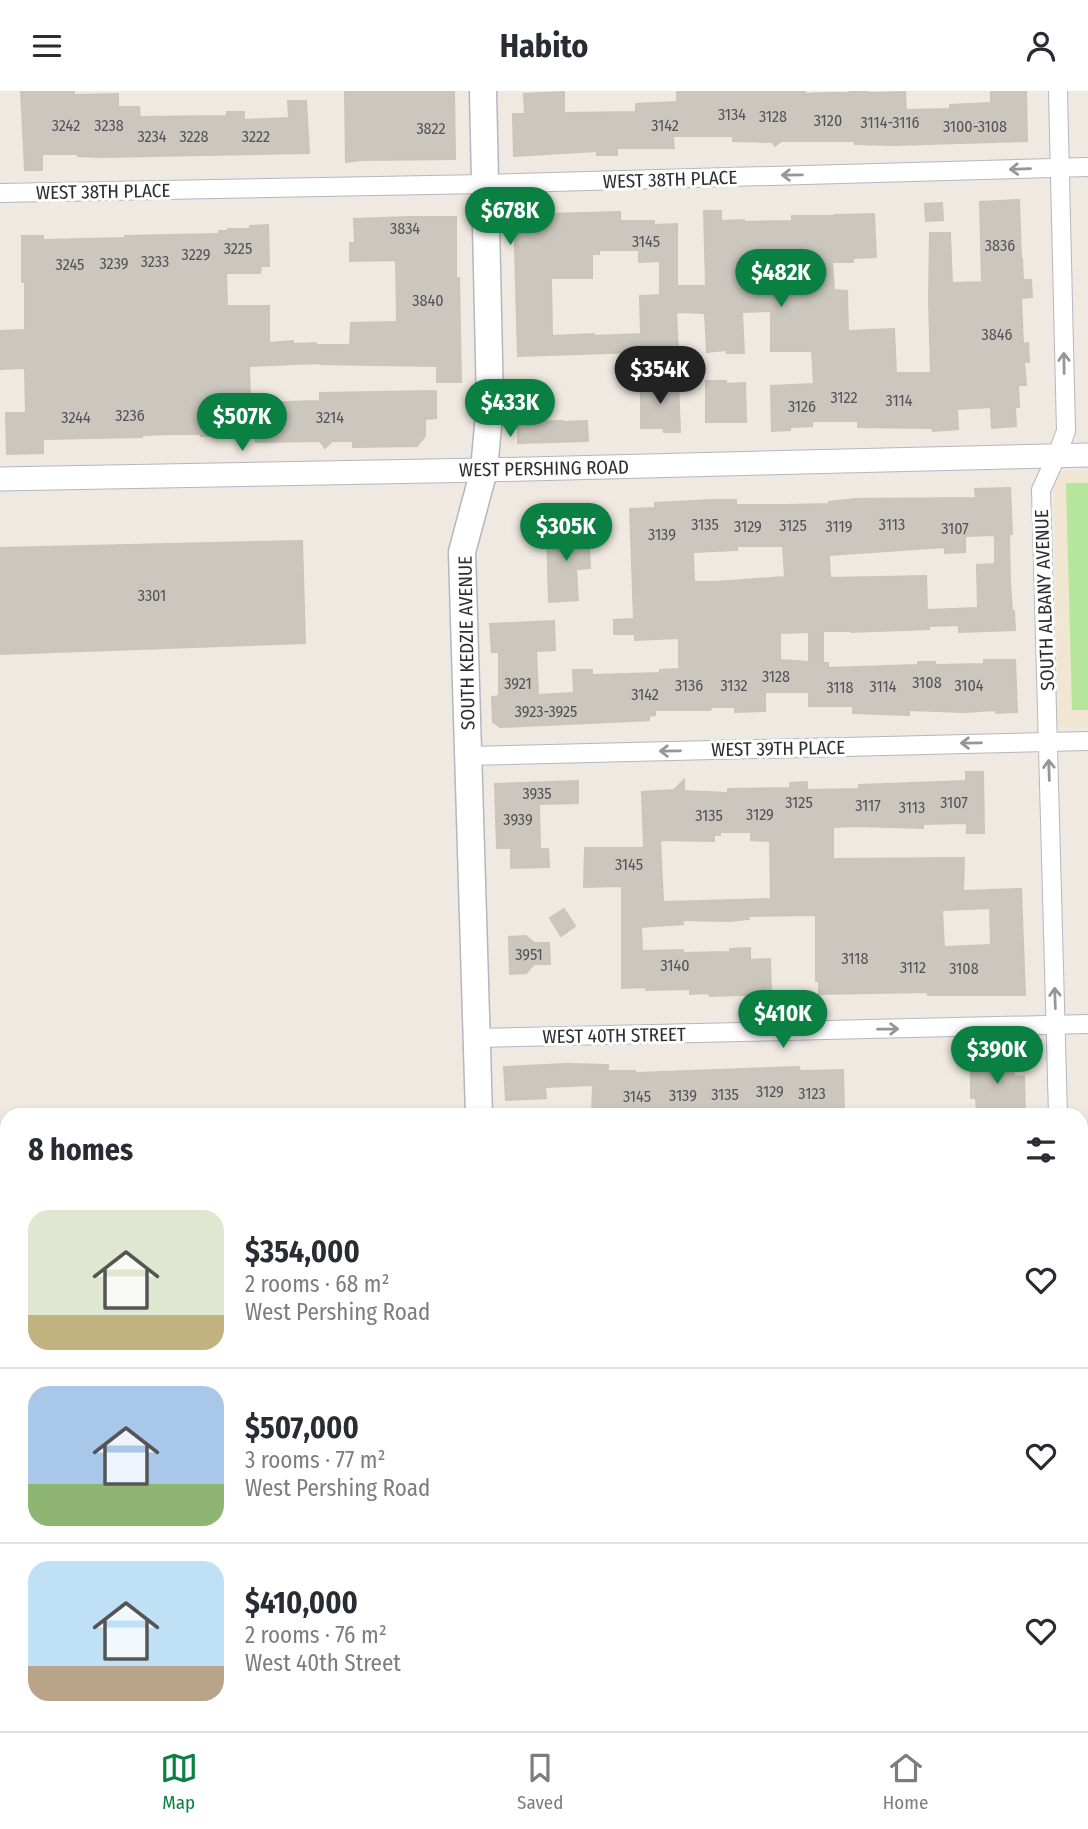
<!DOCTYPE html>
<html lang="en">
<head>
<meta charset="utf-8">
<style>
  body { margin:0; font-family:"Fira Sans Condensed",sans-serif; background:#f7f7f7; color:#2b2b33; height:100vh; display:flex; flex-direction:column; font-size:26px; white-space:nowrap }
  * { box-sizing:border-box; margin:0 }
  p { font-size:23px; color:#7c7c81 }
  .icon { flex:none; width:38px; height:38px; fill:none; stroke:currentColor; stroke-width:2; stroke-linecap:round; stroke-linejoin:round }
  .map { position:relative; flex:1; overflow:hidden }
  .drawer { position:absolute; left:0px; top:1017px; width:1088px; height:625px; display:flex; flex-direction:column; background:#fff; border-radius:21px 21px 0 0; box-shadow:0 4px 10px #0003 }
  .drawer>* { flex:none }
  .price { position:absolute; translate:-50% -60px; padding:0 16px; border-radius:24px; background:#0b8043; color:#fff; font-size:23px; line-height:46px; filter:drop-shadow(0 2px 4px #0008) }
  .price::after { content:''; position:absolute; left:50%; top:42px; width:21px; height:16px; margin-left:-10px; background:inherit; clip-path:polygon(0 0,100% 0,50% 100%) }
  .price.selected { background:#222; color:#fff }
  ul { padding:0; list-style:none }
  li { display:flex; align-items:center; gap:21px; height:175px; padding:0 28px }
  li+li { border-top:2px solid #e1e1e2 }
  li span { display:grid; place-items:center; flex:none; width:196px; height:140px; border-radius:21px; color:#555 }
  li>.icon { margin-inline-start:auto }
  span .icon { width:84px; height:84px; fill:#fffc; stroke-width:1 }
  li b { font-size:30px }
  h2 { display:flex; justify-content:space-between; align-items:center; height:84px; padding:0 28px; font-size:30px }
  header { display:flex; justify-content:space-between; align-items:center; height:91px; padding:0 28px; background:#fff; font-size:32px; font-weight:700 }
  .menu { display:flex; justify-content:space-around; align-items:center; height:98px; border-top:2px solid #e1e1e2; background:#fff; font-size:19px; color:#7c7c81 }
  .menu a { display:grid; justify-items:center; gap:4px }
  .menu .selected { color:#0b8043 }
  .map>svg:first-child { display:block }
  .education { fill:#f0e6d1 }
  .green { fill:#b6e59e }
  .building { fill:#cbc7bf; stroke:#cbc5ba; stroke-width:2; fill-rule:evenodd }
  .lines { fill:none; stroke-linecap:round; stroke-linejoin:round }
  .minor-casing { stroke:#b4b7c1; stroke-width:20 }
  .tertiary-casing { stroke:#b4b7c1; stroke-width:25 }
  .secondary-casing { stroke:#b4b7c1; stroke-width:29 }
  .minor { stroke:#fff; stroke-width:18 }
  .tertiary { stroke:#fff; stroke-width:23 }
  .secondary { stroke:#fff; stroke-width:26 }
  .oneway { stroke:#969696 }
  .labels { text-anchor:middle; stroke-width:6; stroke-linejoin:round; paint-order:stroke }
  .number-label { font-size:16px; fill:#555452 }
  .street-label { font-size:19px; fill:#2e2e2e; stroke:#fff }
</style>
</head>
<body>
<header><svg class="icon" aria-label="menu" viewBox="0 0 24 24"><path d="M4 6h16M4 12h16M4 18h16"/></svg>Habito<svg class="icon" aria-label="person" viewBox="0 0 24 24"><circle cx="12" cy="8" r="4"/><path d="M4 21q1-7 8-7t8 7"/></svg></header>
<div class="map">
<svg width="1088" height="1640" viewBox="0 0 1088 1640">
  <rect width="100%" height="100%" fill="#efe9e1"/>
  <polygon class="education" points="1054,380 1088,380 1088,635 1058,636"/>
  <polygon class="green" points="1066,392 1088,392 1088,619 1072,619"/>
  <g class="building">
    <polygon points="21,0 74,0 74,4 118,3 118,16 139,16 140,26 227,25 227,21 244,21 244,29 289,27 288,10 306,10 309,62 100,66 78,65 78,63 42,63 42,79 25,79"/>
    <polygon points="345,0 454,0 455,68 361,69 346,71"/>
    <polygon points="677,0 805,0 805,3 850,1 850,0 868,0 868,2 905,1 906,19 950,18 950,14 991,12 991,0 1026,0 1027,50 894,54 855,53 855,50 781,50 775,55 772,51 733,50 733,45 673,45 674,57 617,57 617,64 597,64 597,60 514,65 513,23 525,23 524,3 564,1 564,22 636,21 636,13 677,11"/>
    <path d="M1019 109 1021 168H1022L1023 189H1031L1032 206 1021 207 1023 253 1028 252 1029 271H1024L1026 294H1018L1019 316H1015L1016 335 992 337 991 316 957 318 958 338 933 340 932 337 858 336V330H812V335L790 336V339L772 340 771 295 814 293 812 260H771V220L742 221 744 262H727V259L707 261 705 222 676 221 678 262 642 266V261L518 265 514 124 620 121V130H654V134L677 133V195H706L704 120H721V130L744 129V131L792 130V125H835V124L874 123 876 166 853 167V171H832L834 199 847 200 848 240 894 238 896 282H931L929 209 930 142H950L952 192 982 191 980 111ZM599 159H639V171L660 170V204L640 205 641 243 594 245V243L552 245 551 187H592V163H599ZM766 168 818 169 819 197 812 198V201L766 202Z"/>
    <polygon points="942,112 943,129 926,130 925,113"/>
    <polygon points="408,126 456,126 456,187 459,187 461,291 437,291 437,275 320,273 320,272 249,275 250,312 320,310 320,302 436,300 436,327 425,328 425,345 417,355 353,356 353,350 332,350 325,357 320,350 256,351 255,343 201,345 201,343 173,343 142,344 142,346 43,348 43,362 7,363 6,322 26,322 25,277 0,278 0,240 25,239 25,191 22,191 22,145 43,145 43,149 125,147 125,145 219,143 219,140 228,140 228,138 250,138 250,135 268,134 269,175 261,175 260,182 226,182 227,215 269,215 269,252 293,250 293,253 316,252 316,254 350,254 351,232 397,231 396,169 350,170 350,152 355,152 354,128"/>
    <polygon points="672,290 678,291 680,341 664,341 663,337 641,337 641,291"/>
    <polygon points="706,290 726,290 726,293 745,292 746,331 706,331"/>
    <polygon points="563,330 563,331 587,330 588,350 518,352 518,331"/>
    <path d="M1010 397 1012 443H1009L1010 490 1012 521 1014 520 1015 539 959 541V534L929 535V538L851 541V540H823V572H828V577L918 574V571H935V574L984 573V569H1015L1017 621 996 622V619L964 621 909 619V624L853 622V615H809V601H765V620L735 621V616H712L710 619H655V624L649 625V629L632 630 500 636 493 631 492 606 499 605V561H492L490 533 554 530 555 559 536 560 538 604 574 602 573 579H592V584L660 582V579L679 578V547L635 549V543H614V529L634 528 630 418 655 417V412L713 409H736V414H784L829 413V411L855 408 976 407 975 398ZM995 444V473L977 474 978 517 927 519 926 485 830 487 829 464 945 456V462L965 461V445ZM737 455H783L785 486 715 491H694L693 461 737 459ZM809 541V571L780 569V542Z"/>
    <polygon points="588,439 590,477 576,478 578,509 549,511 547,440"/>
    <polygon points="302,450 305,552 0,563 0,457"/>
    <path d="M966 681H983L984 742H967V732L923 733V737L857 735 833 736V768L964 767 963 800 1021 798 1025 904H928V901L819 903V890H816V824L748 825 749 828 730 830 682 829 683 833 641 836 642 860 683 859V862L730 861V858L750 857V869L770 868 771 903 710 905 708 902 690 903V898L646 899V896L622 897V795L584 796 585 757H644L642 701 674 699 684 689V700L728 702V698L790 697V692L807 691V699L859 698V694L966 690ZM720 741H751V749L770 750 771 808 663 811 660 749 714 750V744H720ZM990 817 991 854 944 856 942 819Z"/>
    <polygon points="578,690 578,712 539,713 540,758 548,758 549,776 511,777 511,757 497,757 495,693"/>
    <polygon points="564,818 575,835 561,845 550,827"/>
    <polygon points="526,845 534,852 549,852 550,873 534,873 526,882 510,883 509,846"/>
    <polygon points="1014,964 1014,986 1024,985 1025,1024 977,1024 976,1007 971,1007 971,965"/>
    <polygon points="566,973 608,974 608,980 635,980 635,982 799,976 800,980 843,979 844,1022 803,1023 803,1021 782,1022 782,1019 734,1019 734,1022 705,1024 592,1024 593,994 545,996 546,1007 506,1009 504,976"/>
  </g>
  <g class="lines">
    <g class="minor-casing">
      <g id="minor">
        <polyline points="1058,0 1066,340 1057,364 1041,399 1058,1024"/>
        <polyline points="0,102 484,93 1088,76"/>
        <polyline points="468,665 1088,650"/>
        <polyline points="477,947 1088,933"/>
        <polyline points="1082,1213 1088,1213"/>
        <polyline points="1082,1497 1088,1497"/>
        <polyline points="1075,1634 1075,1640"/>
      </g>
    </g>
    <g class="tertiary-casing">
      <polyline id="tertiary" points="0,388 484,379 1088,364"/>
    </g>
    <g class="secondary-casing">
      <g id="secondary">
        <polyline points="479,1024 462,461 484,379 490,313 483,0"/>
        <polyline points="495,1634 496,1640"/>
      </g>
    </g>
    <use href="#minor" class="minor"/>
    <use href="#tertiary" class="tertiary"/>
    <use href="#secondary" class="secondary"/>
  </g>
  <defs><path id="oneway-shaft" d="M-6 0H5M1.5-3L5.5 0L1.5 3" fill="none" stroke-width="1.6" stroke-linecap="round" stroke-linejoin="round" transform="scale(1.75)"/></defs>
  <g class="oneway">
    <use href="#oneway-shaft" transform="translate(1020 78) rotate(178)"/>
    <use href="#oneway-shaft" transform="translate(792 84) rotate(179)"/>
    <use href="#oneway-shaft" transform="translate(1064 272) rotate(-91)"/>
    <use href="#oneway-shaft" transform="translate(971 652) rotate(179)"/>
    <use href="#oneway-shaft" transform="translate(670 660) rotate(179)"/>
    <use href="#oneway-shaft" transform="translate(1049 679) rotate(-92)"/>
    <use href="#oneway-shaft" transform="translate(1055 907) rotate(-92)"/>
    <use href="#oneway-shaft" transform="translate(888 938) rotate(-1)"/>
  </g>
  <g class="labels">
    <g class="number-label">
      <text x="732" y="29">3134</text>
      <text x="773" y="31">3128</text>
      <text x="828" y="35">3120</text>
      <text x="890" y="37">3114-3116</text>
      <text x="66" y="40">3242</text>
      <text x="109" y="40">3238</text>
      <text x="665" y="40">3142</text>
      <text x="975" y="41">3100-3108</text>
      <text x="431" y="43">3822</text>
      <text x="152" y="51">3234</text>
      <text x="194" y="51">3228</text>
      <text x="256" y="51">3222</text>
      <text x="405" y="143">3834</text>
      <text x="646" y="156">3145</text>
      <text x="1000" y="160">3836</text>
      <text x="238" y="163">3225</text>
      <text x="196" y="169">3229</text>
      <text x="155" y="176">3233</text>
      <text x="114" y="178">3239</text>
      <text x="70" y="179">3245</text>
      <text x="428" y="215">3840</text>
      <text x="997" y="249">3846</text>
      <text x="844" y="312">3122</text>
      <text x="899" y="315">3114</text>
      <text x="802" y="321">3126</text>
      <text x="130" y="330">3236</text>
      <text x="76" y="332">3244</text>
      <text x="330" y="332">3214</text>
      <text x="705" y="439">3135</text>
      <text x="892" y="439">3113</text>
      <text x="793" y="440">3125</text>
      <text x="748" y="441">3129</text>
      <text x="839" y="441">3119</text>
      <text x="955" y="443">3107</text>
      <text x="662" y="449">3139</text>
      <text x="152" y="510">3301</text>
      <text x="776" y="591">3128</text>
      <text x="927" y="597">3108</text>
      <text x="518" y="598">3921</text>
      <text x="689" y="600">3136</text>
      <text x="734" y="600">3132</text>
      <text x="969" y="600">3104</text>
      <text x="883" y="601">3114</text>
      <text x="840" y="602">3118</text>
      <text x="645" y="609">3142</text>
      <text x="546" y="626">3923-3925</text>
      <text x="537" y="708">3935</text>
      <text x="799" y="717">3125</text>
      <text x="954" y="717">3107</text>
      <text x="868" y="720">3117</text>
      <text x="912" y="722">3113</text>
      <text x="760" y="729">3129</text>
      <text x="709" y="730">3135</text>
      <text x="518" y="734">3939</text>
      <text x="629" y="779">3145</text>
      <text x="529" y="869">3951</text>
      <text x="855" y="873">3118</text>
      <text x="675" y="880">3140</text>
      <text x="913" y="882">3112</text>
      <text x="964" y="883">3108</text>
      <text x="770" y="1006">3129</text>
      <text x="812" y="1008">3123</text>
      <text x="725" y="1009">3135</text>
      <text x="683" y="1010">3139</text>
      <text x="637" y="1011">3145</text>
    </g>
    <g class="street-label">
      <text transform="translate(670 88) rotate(-2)" y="7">WEST 38TH PLACE</text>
      <text transform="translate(103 100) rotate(-1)" y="7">WEST 38TH PLACE</text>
      <text transform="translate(544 377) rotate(-1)" y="7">WEST PERSHING ROAD</text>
      <text transform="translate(1044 509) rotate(-92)" y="7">SOUTH ALBANY AVENUE</text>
      <text transform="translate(466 552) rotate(-91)" y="7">SOUTH KEDZIE AVENUE</text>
      <text transform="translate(778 657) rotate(-1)" y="7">WEST 39TH PLACE</text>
      <text transform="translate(614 944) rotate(-1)" y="7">WEST 40TH STREET</text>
    </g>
  </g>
</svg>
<b class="price" style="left:510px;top:156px">$678K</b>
<b class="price" style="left:781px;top:218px">$482K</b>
<b class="price selected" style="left:660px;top:315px">$354K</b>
<b class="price" style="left:510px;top:348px">$433K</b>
<b class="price" style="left:242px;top:362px">$507K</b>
<b class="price" style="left:566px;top:472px">$305K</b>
<b class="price" style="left:783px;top:959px">$410K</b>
<b class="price" style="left:997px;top:995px">$390K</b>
<section class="drawer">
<h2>8 homes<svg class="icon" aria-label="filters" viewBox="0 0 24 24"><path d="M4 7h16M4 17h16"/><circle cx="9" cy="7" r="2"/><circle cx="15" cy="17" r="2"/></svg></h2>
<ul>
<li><span style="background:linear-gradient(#dfe7d0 75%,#c2b280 0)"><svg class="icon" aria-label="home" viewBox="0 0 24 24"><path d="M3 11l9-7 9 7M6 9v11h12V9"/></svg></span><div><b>$354,000</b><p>2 rooms · 68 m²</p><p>West Pershing Road</p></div><svg class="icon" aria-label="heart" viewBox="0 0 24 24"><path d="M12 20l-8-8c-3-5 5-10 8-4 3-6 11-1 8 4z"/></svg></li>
<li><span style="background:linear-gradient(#a9c7e8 70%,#8fb573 0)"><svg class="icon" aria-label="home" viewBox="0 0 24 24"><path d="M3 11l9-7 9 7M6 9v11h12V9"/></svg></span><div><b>$507,000</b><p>3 rooms · 77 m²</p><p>West Pershing Road</p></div><svg class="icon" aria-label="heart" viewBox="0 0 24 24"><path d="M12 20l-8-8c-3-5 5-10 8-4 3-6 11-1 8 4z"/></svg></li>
<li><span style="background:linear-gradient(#bfe0f5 75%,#b9a48a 0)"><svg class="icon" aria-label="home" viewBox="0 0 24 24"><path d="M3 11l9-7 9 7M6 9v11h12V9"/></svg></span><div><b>$410,000</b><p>2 rooms · 76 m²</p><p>West 40th Street</p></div><svg class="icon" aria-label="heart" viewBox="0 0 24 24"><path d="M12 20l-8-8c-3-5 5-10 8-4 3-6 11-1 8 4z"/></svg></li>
</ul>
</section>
</div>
<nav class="menu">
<a class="selected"><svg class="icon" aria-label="map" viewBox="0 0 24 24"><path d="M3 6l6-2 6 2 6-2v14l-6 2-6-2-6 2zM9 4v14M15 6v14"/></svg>Map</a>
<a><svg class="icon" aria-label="saved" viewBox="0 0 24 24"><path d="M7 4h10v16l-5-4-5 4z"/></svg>Saved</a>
<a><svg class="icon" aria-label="home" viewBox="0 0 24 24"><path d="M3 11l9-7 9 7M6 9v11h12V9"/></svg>Home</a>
</nav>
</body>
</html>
